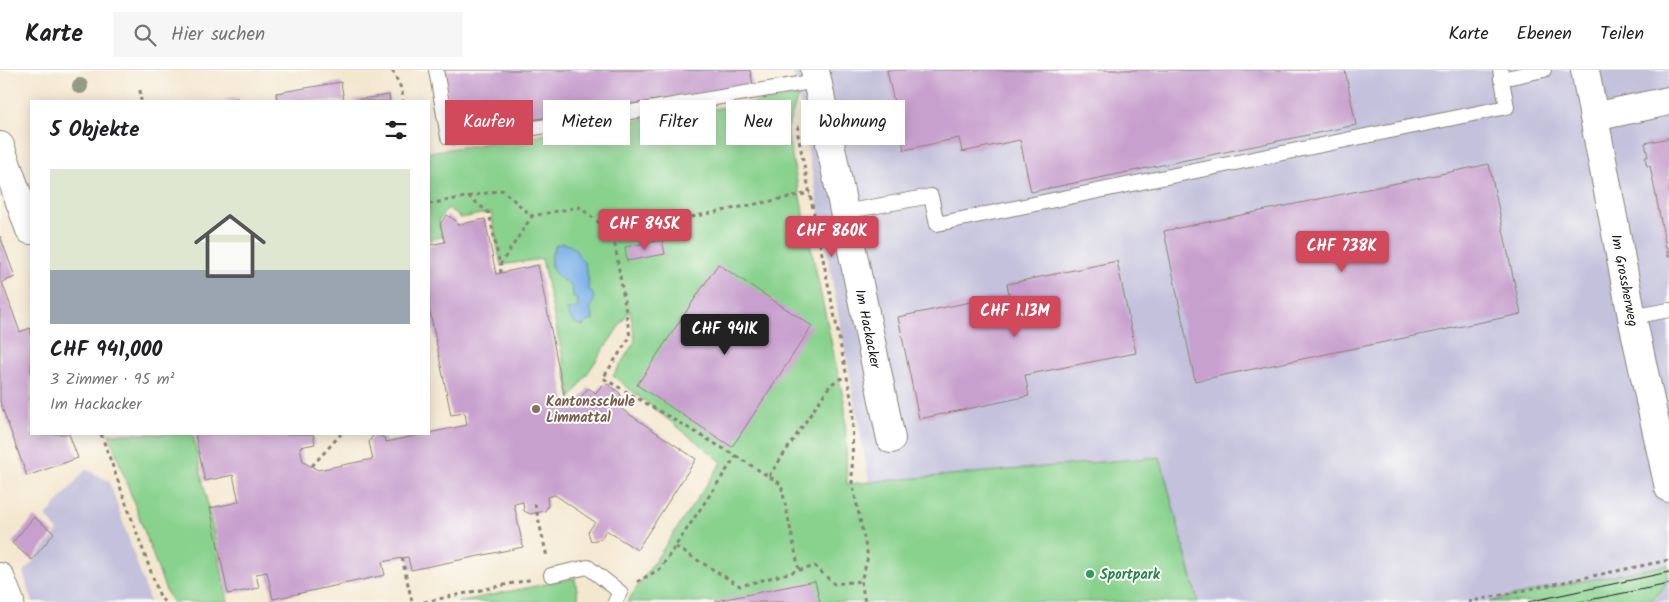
<!DOCTYPE html>
<html lang="de">
<head>
<meta charset="utf-8">
<style>
  body { margin:0; font-family:Kalam,sans-serif; background:#f6f6f6; color:#202124; height:100vh; display:flex; flex-direction:column; font-size:19px; white-space:nowrap }
  * { box-sizing:border-box; margin:0 }
  p { font-size:16px; color:#757577 }
  .icon { flex:none; width:28px; height:28px; fill:none; stroke:currentColor; stroke-width:2; stroke-linecap:round; stroke-linejoin:round }
  .map { position:relative; flex:1; overflow:hidden }
  .panel { position:absolute; left:30px; top:30px; width:400px; height:335px; display:flex; flex-direction:column; background:#fff; border-radius:0px; box-shadow:0 2px 12px #0003 }
  .panel>* { flex:none }
  .banner { position:absolute; left:445px; top:30px; width:475px; height:45px; display:flex; gap:10px }
  .price { position:absolute; translate:-50% -42px; padding:0 11px; border-radius:5px; background:#d1495b; color:#fff; font-size:16px; line-height:32px; filter:drop-shadow(0 1px 2px #0008) }
  .price::after { content:''; position:absolute; left:50%; top:30px; width:15px; height:11px; margin-left:-8px; background:inherit; clip-path:polygon(0 0,100% 0,50% 100%) }
  .price.current { background:#222; color:#fff }
  ul { padding:0; list-style:none }
  li { display:grid; align-content:center; gap:10px; height:265px; padding:0 20px }
  li+li { border-top:1px solid #e0e0e0 }
  li span { display:grid; place-items:center; height:155px; border-radius:0px; color:#555 }
  li>.icon { margin-inline-start:auto }
  span .icon { width:90px; height:90px; fill:#fffc; stroke-width:1 }
  li b { font-size:21px }
  h2 { display:flex; justify-content:space-between; align-items:center; height:60px; padding:0 20px; font-size:21px }
  .chip { padding:0 18px; border-radius:0px; background:#fff; box-shadow:0 2px 12px #0003; font-size:18px; line-height:45px }
  .chip.current { background:#d1495b; color:#fff }
  header { display:flex; align-items:center; gap:30px; box-sizing:border-box; height:70px; padding:0 25px; background:#fff; border-bottom:1px solid #e0e0e0 }
  header strong { font-size:24px }
  nav { display:flex; gap:28px; margin-inline-start:auto; font-size:18px }
  .search { width:350px; height:45px; background:#f6f6f6; display:flex; align-items:center; gap:12px; box-sizing:border-box; padding:0 18px; border-radius:0px; color:#757577; font-size:19px }
  .map>svg:first-child { display:block }
  .industrial { fill:#c3c1db }
  .green { fill:#89d28e; stroke:#527755 }
  .water { fill:#76ade5; stroke:#496480 }
  .building { fill:#c8a0ce }
  .lines { fill:none; stroke-linecap:round; stroke-linejoin:round }
  .lane-casing { stroke:#888276; stroke-width:16 }
  .street-casing { stroke:#888276; stroke-width:30 }
  .path { stroke:#888276; stroke-width:3; stroke-dasharray:4 4; stroke-linecap:butt }
  .lane { stroke:#fff; stroke-width:14 }
  .street { stroke:#fff; stroke-width:28 }
  .tram { stroke:#1c1c1c; stroke-width:1 }
  .tree { fill:#929b83 }
  .education-dot { fill:#8d6e63; stroke:#fdfcf7; stroke-width:2 }
  .leisure-dot { fill:#2e9e5b; stroke:#fdfcf7; stroke-width:2 }
  .labels { text-anchor:middle; stroke-width:4; stroke-linejoin:round; paint-order:stroke }
  .street-label { font-size:14px; fill:#1c1c1c; stroke:#fdfcf7 }
  .education-label { font-size:14px; font-weight:bold; fill:#785e54; stroke:#fdfcf7; text-anchor:start }
  .leisure-label { font-size:14px; font-weight:bold; fill:#27864d; stroke:#fdfcf7; text-anchor:start }
</style>
</head>
<body>
<header>
<strong>Karte</strong>
<div class="search"><svg class="icon" aria-label="search" viewBox="0 0 24 24"><circle cx="10" cy="10" r="6"/><path d="M15 15l6 6"/></svg>Hier suchen</div>
<nav><a>Karte</a><a>Ebenen</a><a>Teilen</a></nav>
</header>
<div class="map">
<svg width="1669" height="532" viewBox="0 0 1669 532">
  <rect width="100%" height="100%" fill="#fdfcf7"/>
  <filter id="ink" filterUnits="userSpaceOnUse"><feTurbulence type="fractalNoise" baseFrequency=".02" numOctaves="2"/><feDisplacementMap in="SourceGraphic" scale="10" xChannelSelector="R" yChannelSelector="G"/><feConvolveMatrix kernelMatrix="1 2 1 2 8 2 1 2 1" color-interpolation-filters="sRGB"/></filter>
  <filter id="wash" filterUnits="userSpaceOnUse"><feTurbulence type="fractalNoise" baseFrequency=".0096" numOctaves="4" result="noise"/><feDisplacementMap in="SourceGraphic" scale="20" xChannelSelector="R" yChannelSelector="G"/><feGaussianBlur stdDeviation="1.12" result="paint"/><feColorMatrix in="noise" values="0 0 0 0 0 0 0 0 0 0 0 0 0 0 0 0 0 1.4 0 .05"/><feComposite in="paint" operator="in"/></filter>
  <g filter="url(#wash)">
    <rect width="100%" height="100%" fill="#f4e7cf"/>
    <g class="industrial">
      <polygon points="793,0 1669,0 1669,532 897,532 869,410"/>
      <polygon points="86,399 109,411 150,532 33,532 23,503 58,461 46,446"/>
    </g>
    <g class="green">
      <polygon points="798,26 787,61 799,122 845,336 847,414 1160,387 1198,532 627,532 722,392 613,306 635,271 630,240 571,328 542,189 501,195 491,142 461,148 448,138 439,150 442,167 429,170 429,82"/>
      <polygon points="109,364 193,364 228,532 172,532 166,521"/>
      <path d="M1668 495C1669 513 1663 524 1646 532H1489L1547 518Z"/>
      <polygon points="575,508 579,532 457,532"/>
    </g>
    <path class="water" d="M562 173C579 176 575 184 585 193 586 202 590 210 588 218 596 226 595 230 590 239L593 245V250L585 253 583 256C573 254 571 249 567 240L577 238 578 229 573 227 572 217C554 204 544 197 556 175Z"/>
    <g id="blocks">
      <g class="building">
        <polygon points="443,0 750,0 753,15 474,59 471,42 450,45"/>
        <polygon points="887,0 1345,0 1356,55 1031,122 1020,70 962,82 959,68 904,80"/>
        <polygon points="341,12 344,31 277,31 276,23"/>
        <polygon points="389,25 390,31 353,31 353,30"/>
        <polygon points="238,28 238,31 224,31 224,30"/>
        <polygon points="1669,68 1669,187 1668,187 1650,96 1647,96 1646,92 1645,87 1648,87 1645,73"/>
        <polygon points="1489,94 1521,244 1195,311 1164,161"/>
        <polygon points="447,145 456,151 457,155 485,149 496,204 538,195 566,335 578,332 588,318 596,323 601,316 608,314 620,323 622,329 617,336 696,389 637,480 606,460 601,469 591,471 588,462 595,452 555,425 547,427 548,436 545,441 530,444 524,441 523,432 514,434 523,477 411,500 408,487 402,488 382,492 385,505 273,529 267,502 256,504 259,518 228,524 210,438 239,432 233,405 205,411 195,364 313,364 315,374 300,377 303,392 318,400 373,389 369,372 374,364 378,364 385,369 386,372 467,355 465,343 451,345 429,237 429,175 445,172 440,154"/>
        <polygon points="0,166 15,207 2,212 20,262 30,258 31,261 31,364 69,364 78,388 27,406 0,332"/>
        <polygon points="662,170 665,184 627,191 625,177"/>
        <polygon points="1117,191 1136,283 1025,305 1029,326 919,349 898,247 1009,224 1007,214"/>
        <polygon points="718,194 812,256 732,377 637,315"/>
        <polygon points="34,447 54,463 32,490 12,473"/>
        <polygon points="815,511 820,532 716,532 716,531"/>
      </g>
    </g>
  </g>
  <g filter="url(#ink)">
    <use href="#blocks" fill-opacity="0" stroke="#888276" stroke-width="1"/>
    <g class="lines">
      <g class="lane-casing">
        <g id="lane">
          <polyline points="436,0 448,67 474,68 817,11"/>
          <polyline points="1501,9 1544,0"/>
          <polyline points="844,142 931,126 937,154 1507,37 1500,0"/>
          <polyline points="1632,247 1669,240"/>
          <polyline points="551,505 588,497 620,522 615,532"/>
        </g>
      </g>
      <g class="street-casing">
        <g id="street">
          <path id="s1" d="M815 0 891 369"/>
          <path id="s2" d="M1585 0 1632 247 1669 418"/>
          <polyline points="1594,47 1669,31"/>
          <polyline points="0,76 30,160"/>
          <polyline points="0,507 10,532"/>
        </g>
      </g>
      <g class="path">
        <polyline points="392,0 402,20 403,31"/>
        <polyline points="140,20 141,31"/>
        <polyline points="799,56 797,60 853,337 852,412 868,487 861,511 865,532"/>
        <polyline points="468,126 489,143 500,195"/>
        <polyline points="429,134 502,120 532,146 579,137 613,163 630,267 603,308 736,386 660,499 635,513"/>
        <polyline points="613,163 810,123"/>
        <polyline points="501,203 500,195 532,146"/>
        <polyline points="101,364 159,524 164,532"/>
        <polyline points="421,364 422,365"/>
        <polyline points="736,386 781,414 799,500"/>
        <polyline points="312,396 341,364"/>
        <polyline points="769,406 831,314 846,306"/>
        <polyline points="535,434 547,487"/>
        <polyline points="676,477 740,516 815,496 834,514 861,511"/>
        <polyline points="402,488 412,532"/>
        <polyline points="424,532 533,509"/>
        <polyline points="1468,532 1669,490"/>
      </g>
      <use href="#lane" class="lane"/>
      <use href="#street" class="street"/>
      <g class="tram">
        <polyline points="1528,532 1669,502"/>
        <polyline points="1579,532 1669,514"/>
      </g>
    </g>
    <circle class="tree" cx="80" cy="16" r="8"/>
  </g>
  <circle class="education-dot" cx="536" cy="339" r="5"/>
  <circle class="leisure-dot" cx="1090" cy="504" r="5"/>
  <g class="labels">
    <g class="street-label">
      <text dy="5" stroke="none"><textPath href="#s2" startOffset="214">Im Grossherweg</textPath></text>
      <text dy="5" stroke="none"><textPath href="#s1" startOffset="264">Im Hackacker</textPath></text>
    </g>
    <g class="education-label">
      <text x="546" y="336">Kantonsschule<tspan x="546" dy="16">Limmattal</tspan></text>
    </g>
    <g class="leisure-label">
      <text x="1100" y="509">Sportpark</text>
    </g>
  </g>
</svg>
<b class="price" style="left:645px;top:181px">CHF 845K</b>
<b class="price" style="left:832px;top:188px">CHF 860K</b>
<b class="price" style="left:1342px;top:203px">CHF 738K</b>
<b class="price" style="left:1015px;top:268px">CHF 1.13M</b>
<b class="price current" style="left:725px;top:286px">CHF 941K</b>
<div class="banner">
<a class="chip current">Kaufen</a>
<a class="chip">Mieten</a>
<a class="chip">Filter</a>
<a class="chip">Neu</a>
<a class="chip">Wohnung</a>
</div>
<section class="panel">
<h2>5 Objekte<svg class="icon" aria-label="filters" viewBox="0 0 24 24"><path d="M4 7h16M4 17h16"/><circle cx="9" cy="7" r="2"/><circle cx="15" cy="17" r="2"/></svg></h2>
<ul>
<li><span style="background:linear-gradient(#dfe7d0 65%,#9aa5b1 0)"><svg class="icon" aria-label="home" viewBox="0 0 24 24"><path d="M3 11l9-7 9 7M6 9v11h12V9"/></svg></span><div><b>CHF 941,000</b><p>3 Zimmer · 95 m²</p><p>Im Hackacker</p></div></li>
</ul>
</section>
</div>
</body>
</html>
